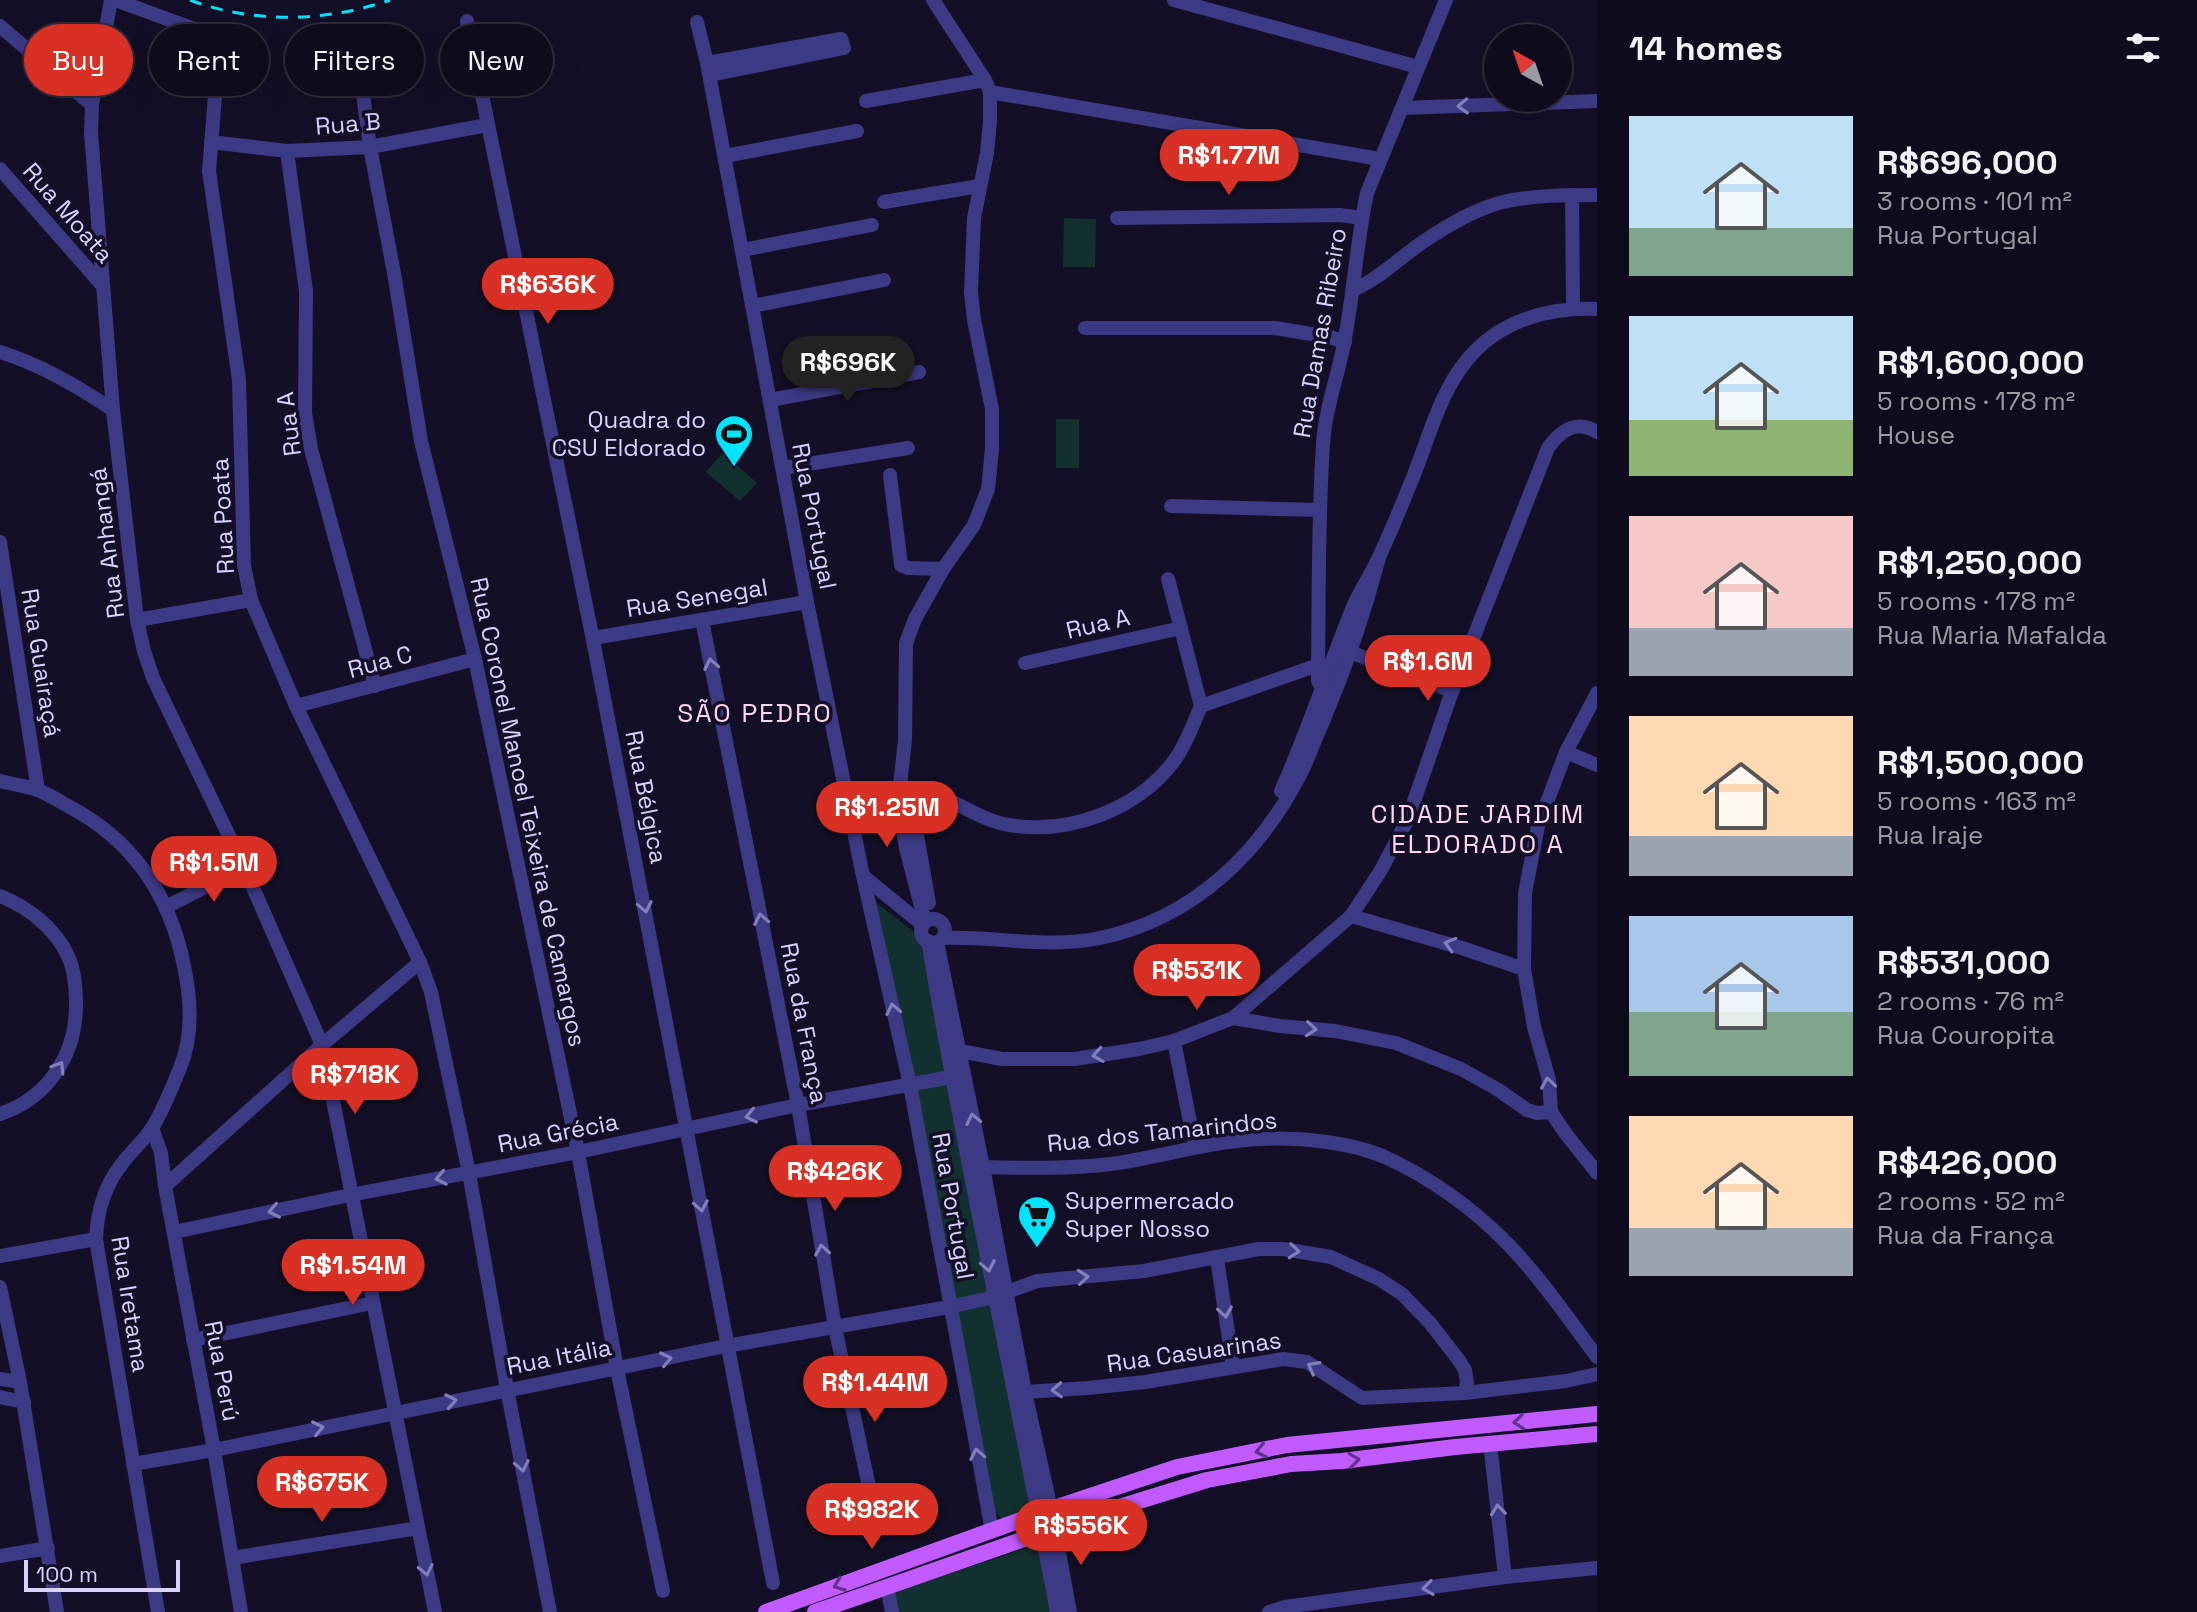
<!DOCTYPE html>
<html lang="en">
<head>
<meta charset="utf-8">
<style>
  body { margin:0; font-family:"Space Grotesk",sans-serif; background:#1c1929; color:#f1f3f6; height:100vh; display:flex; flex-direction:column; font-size:30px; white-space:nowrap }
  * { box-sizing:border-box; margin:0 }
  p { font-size:26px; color:#9b9ba3 }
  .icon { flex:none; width:44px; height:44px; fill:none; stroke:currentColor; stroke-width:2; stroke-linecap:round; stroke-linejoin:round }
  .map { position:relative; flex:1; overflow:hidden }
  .sheet { display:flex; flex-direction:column; background:#0e0b1c; width:600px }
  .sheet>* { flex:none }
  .top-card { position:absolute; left:24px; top:24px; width:760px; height:72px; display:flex; gap:16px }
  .needle { width:52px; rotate:320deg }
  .tools { position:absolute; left:1484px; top:24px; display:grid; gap:16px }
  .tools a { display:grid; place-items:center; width:88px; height:88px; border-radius:50%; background:#0e0b1c; box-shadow:0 8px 32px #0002,0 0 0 2px #2e2b3b; font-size:40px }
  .scale { position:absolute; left:24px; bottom:20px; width:156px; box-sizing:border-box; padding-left:8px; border:4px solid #d9d4ff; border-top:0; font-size:22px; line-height:28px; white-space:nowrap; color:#d9d4ff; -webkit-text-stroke:6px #130f26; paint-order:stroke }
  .price { position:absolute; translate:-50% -68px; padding:0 18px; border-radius:28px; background:#d93025; color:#fff; font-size:26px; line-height:52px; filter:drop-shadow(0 2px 4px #0008) }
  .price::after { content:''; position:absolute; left:50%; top:48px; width:24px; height:18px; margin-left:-12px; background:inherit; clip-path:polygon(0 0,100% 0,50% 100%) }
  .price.on { background:#222; color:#fff }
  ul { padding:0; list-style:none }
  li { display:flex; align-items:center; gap:24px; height:200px; padding:0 32px }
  li span { display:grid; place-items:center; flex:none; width:224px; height:160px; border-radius:0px; color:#555 }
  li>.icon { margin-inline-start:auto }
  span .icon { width:96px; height:96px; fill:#fffc; stroke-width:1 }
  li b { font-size:34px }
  h2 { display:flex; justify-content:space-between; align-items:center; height:96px; padding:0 32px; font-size:34px }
  .tag { padding:0 28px; border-radius:36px; background:#0e0b1c; box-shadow:0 8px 32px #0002,0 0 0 2px #2e2b3b; font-size:28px; line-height:72px }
  .tag.on { background:#d93025; color:#fff }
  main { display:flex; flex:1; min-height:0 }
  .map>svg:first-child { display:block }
  .green { fill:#12302f }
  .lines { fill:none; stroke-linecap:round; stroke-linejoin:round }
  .minor { stroke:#3d3a85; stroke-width:14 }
  .major { stroke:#c25bff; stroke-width:16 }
  .rail { stroke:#00e5ff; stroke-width:3; stroke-dasharray:12 10; stroke-linecap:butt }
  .oneway { stroke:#837fbc }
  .oneway2 { stroke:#623188 }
  .labels { text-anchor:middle; stroke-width:7; stroke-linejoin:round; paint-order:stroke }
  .street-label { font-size:24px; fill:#d9d4ff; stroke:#130f26 }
  .poi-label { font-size:24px; fill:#d9d4ff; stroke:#130f26; text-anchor:end }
  .neighbourhood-label { font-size:26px; letter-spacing:2px; fill:#ffd6f0; stroke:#130f26 }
</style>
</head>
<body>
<main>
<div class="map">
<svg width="1597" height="1612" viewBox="0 0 1597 1612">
  <rect width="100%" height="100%" fill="#130f26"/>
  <g class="green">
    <polygon points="1064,218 1096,219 1095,267 1063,267"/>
    <rect x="1056" y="419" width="23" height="49"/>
    <polygon points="723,453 757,483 740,501 706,472"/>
    <polygon points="874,901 913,931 921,945 1035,1513 1006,1524 991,1506"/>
    <polygon points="1033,1546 1041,1552 1052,1612 898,1612 894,1592"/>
  </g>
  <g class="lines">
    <g class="minor">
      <polyline points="111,0 92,105 91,133 113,410 137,620 144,651 153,678 244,867 322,1045 435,1612"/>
      <polyline points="115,0 211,35 219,46 209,171 239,380 244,565 251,600 296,706 420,962 431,992 469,1173 507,1389 550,1612"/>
      <polyline points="1174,0 1418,67"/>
      <path d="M467 21C507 227 552 433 593 640 655 954 711 1269 773 1583"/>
      <polyline points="697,22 707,63 807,602 863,876 910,1085 992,1531"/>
      <polyline points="0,26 92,105"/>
      <polyline points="356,41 370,147 394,273 421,441 475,659 578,1152 617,1369 663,1591"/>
      <polyline points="707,63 841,39 844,48 710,75"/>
      <polyline points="990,92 1380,159"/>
      <polyline points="866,101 985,80"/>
      <polyline points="1402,108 1597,101"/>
      <polyline points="211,142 287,151 370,147 487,125"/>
      <polyline points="287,151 306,291 305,413 311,449 375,686"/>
      <polyline points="725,156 857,131"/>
      <polyline points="0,169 103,286"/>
      <polyline points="1572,195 1573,308"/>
      <polyline points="884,202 979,186"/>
      <polyline points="1117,218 1340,215 1362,218"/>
      <polyline points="742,250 872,225"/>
      <path d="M1353 290C1379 279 1397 260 1420 244 1445 227 1474 209 1503 202 1534 195 1566 195 1597 195"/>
      <polyline points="752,306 884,280"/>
      <polyline points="1085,328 1275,328 1330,337 1345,342"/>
      <path d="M0 352C41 365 77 386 113 410"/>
      <polyline points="770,400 919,372"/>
      <polyline points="783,468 908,448"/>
      <polyline points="890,475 901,565 908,568 943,569"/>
      <polyline points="1171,506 1320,510"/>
      <polyline points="0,542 38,790"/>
      <polyline points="1168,579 1201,706"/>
      <polyline points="137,620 251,600"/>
      <polyline points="702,620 798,1105 835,1327 878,1529"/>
      <polyline points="593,638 807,602"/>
      <polyline points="1346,648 1350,652 1452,691"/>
      <polyline points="1025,663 1181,628"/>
      <polyline points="1597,693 1566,752 1538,826 1525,893 1524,969 1534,1027 1549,1080 1551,1112 1566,1134 1597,1173"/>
      <polyline points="296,706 475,659"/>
      <path d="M1320 727 1327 699 1326 693 1318 681V665C1319 592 1318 518 1323 445 1325 408 1339 374 1345 338 1354 290 1357 240 1367 193L1446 0"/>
      <polyline points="1566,752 1597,765"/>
      <path d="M0 781C12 784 24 786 35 789 47 793 57 800 68 806 133 840 170 895 184 966 191 999 193 1037 180 1068 172 1087 163 1111 152 1128 143 1142 130 1152 121 1165 104 1187 97 1212 96 1239L158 1612"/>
      <polyline points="909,790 929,903"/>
      <path d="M1281 791C1308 731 1328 669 1352 609 1360 590 1372 573 1380 555 1391 531 1401 507 1411 482 1428 442 1438 395 1467 360 1499 321 1547 307 1597 309"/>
      <path d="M898 803 925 794H935C959 803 983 821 1009 825 1069 835 1137 810 1174 761 1186 745 1193 724 1201 706L1318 665"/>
      <polyline points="863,876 923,925"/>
      <path d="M0 896C28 907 55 928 68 956 75 971 76 989 76 1005 76 1055 48 1098 0 1114"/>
      <polyline points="166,907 244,867"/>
      <polyline points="1351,916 1462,948 1524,969"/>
      <circle cx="933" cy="931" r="12"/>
      <polyline points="925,922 906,848 898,803 905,740 906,643 915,619 943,569 974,525 988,489 992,449 992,409 974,320 971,292 974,218 987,153 990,121 990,92 985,80 933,0"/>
      <path d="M943 938C996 936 1047 949 1100 938 1193 919 1262 852 1303 769 1310 754 1315 739 1322 724 1345 670 1364 615 1379 558"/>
      <path d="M928 941C966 1166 1015 1388 1057 1612"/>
      <polyline points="937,942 983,1167 1025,1392 1051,1509 1070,1612"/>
      <polyline points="1233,1018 1280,1026 1335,1031 1396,1043 1461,1069 1497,1089 1527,1110 1537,1113 1551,1112"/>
      <polyline points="1174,1041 1195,1147"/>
      <path d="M960 1051 1002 1059H1075L1139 1049 1174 1041 1233 1018 1351 916 1381 870 1408 819 1449 700 1548 448C1561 430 1576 419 1597 432"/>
      <polyline points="152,1128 161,1153 165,1186 214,1450 241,1612"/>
      <path d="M983 1167C1026 1168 1068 1169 1111 1164 1161 1157 1210 1141 1261 1139 1299 1137 1352 1142 1387 1158 1430 1178 1472 1208 1506 1242 1540 1277 1568 1318 1597 1357"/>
      <polyline points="165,1186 322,1045 420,962"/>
      <polyline points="174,1232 350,1195 578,1152 798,1105 951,1077"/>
      <polyline points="0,1256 96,1239"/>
      <polyline points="1217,1258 1233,1366"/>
      <polyline points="0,1287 20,1382 57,1612"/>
      <polyline points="193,1340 372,1303"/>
      <polyline points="0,1379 20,1382"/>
      <polyline points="1025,1392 1088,1388 1145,1382 1283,1359 1307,1362 1362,1398 1465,1393 1566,1381 1597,1374"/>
      <polyline points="0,1397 24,1402"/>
      <polyline points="1490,1443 1505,1577"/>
      <polyline points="133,1464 214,1450 726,1346 949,1307 994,1297 1037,1281 1144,1271 1259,1249 1283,1249 1331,1257 1379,1279 1402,1294 1430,1323 1458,1359 1465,1370 1467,1382 1465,1393"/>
      <polyline points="0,1556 48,1548"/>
      <polyline points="232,1558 418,1528"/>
      <polyline points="887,1586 892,1612"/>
      <polyline points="1269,1612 1285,1607 1505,1577 1597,1568"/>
    </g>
    <g class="major">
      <polyline points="766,1612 1051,1509 1177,1467 1287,1445 1597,1414"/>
      <polyline points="815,1612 1087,1517 1207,1480 1291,1464 1342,1461 1455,1447 1597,1434"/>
    </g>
    <path class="rail" d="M190 0C254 24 326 22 390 0"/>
  </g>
  <defs><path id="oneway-chevron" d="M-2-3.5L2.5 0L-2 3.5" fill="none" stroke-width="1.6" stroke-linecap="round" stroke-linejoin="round" transform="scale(2)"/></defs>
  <g class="oneway">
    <use href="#oneway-chevron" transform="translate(1463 106) rotate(178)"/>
    <use href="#oneway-chevron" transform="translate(711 664) rotate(-101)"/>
    <use href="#oneway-chevron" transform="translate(645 907) rotate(79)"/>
    <use href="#oneway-chevron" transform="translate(761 919) rotate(-101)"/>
    <use href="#oneway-chevron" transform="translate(1450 944) rotate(-164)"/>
    <use href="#oneway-chevron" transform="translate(893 1009) rotate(-102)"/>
    <use href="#oneway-chevron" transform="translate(1311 1029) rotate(5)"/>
    <use href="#oneway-chevron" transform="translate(1098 1055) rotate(171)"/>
    <use href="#oneway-chevron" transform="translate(59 1067) rotate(-58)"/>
    <use href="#oneway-chevron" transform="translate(1548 1083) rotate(-99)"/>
    <use href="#oneway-chevron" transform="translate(751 1116) rotate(168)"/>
    <use href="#oneway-chevron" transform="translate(973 1119) rotate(-102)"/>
    <use href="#oneway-chevron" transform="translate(441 1178) rotate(169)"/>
    <use href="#oneway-chevron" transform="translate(701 1206) rotate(80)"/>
    <use href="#oneway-chevron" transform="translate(274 1211) rotate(168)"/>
    <use href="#oneway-chevron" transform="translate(822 1250) rotate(-99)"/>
    <use href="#oneway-chevron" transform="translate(1294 1251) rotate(6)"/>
    <use href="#oneway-chevron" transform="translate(988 1266) rotate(79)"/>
    <use href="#oneway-chevron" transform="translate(1083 1277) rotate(-5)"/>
    <use href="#oneway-chevron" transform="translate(1225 1312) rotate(81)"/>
    <use href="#oneway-chevron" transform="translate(666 1359) rotate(-12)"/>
    <use href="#oneway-chevron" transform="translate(1313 1367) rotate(-152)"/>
    <use href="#oneway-chevron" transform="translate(1057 1390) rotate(177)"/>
    <use href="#oneway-chevron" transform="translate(451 1401) rotate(-11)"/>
    <use href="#oneway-chevron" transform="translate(318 1428) rotate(-12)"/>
    <use href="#oneway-chevron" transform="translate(977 1454) rotate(-101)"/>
    <use href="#oneway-chevron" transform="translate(522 1466) rotate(79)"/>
    <use href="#oneway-chevron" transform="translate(1498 1510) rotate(-96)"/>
    <use href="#oneway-chevron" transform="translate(426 1570) rotate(78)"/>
    <use href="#oneway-chevron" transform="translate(1428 1588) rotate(172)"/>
  </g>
  <g class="oneway2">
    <use href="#oneway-chevron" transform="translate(1519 1422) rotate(174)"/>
    <use href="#oneway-chevron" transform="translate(1261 1451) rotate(168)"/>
    <use href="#oneway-chevron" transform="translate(1354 1460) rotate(-7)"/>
    <use href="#oneway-chevron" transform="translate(839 1585) rotate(159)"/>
  </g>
  <defs>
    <g id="stadium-pin" transform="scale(2)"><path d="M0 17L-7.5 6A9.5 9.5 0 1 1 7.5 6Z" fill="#00e5ff" stroke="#130f26"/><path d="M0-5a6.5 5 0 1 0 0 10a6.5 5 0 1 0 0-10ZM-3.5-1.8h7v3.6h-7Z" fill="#111"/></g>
    <g id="supermarket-pin" transform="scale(2)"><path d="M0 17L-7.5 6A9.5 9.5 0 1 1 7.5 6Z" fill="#00e5ff" stroke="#130f26"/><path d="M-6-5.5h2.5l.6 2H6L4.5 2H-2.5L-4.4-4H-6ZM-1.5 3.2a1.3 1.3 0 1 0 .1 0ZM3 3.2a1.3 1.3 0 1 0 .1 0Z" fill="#111"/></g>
  </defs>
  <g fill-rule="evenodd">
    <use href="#stadium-pin" x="734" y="434"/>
    <use href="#supermarket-pin" x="1037" y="1215"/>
  </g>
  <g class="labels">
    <g class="street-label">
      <text transform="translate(348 124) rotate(-5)" y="8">Rua B</text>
      <text transform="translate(68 213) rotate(49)" y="8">Rua Moata</text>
      <text transform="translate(1320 333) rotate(-80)" y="8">Rua Damas Ribeiro</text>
      <text transform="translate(289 424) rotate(-97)" y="8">Rua A</text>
      <text transform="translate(223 516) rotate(-93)" y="8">Rua Poata</text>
      <text transform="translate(814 516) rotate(79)" y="8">Rua Portugal</text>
      <text transform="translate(107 543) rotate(-97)" y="8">Rua Anhangá</text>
      <text transform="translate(697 598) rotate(-9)" y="8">Rua Senegal</text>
      <text transform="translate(1098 624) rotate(-13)" y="8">Rua A</text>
      <text transform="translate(380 662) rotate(-15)" y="8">Rua C</text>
      <text transform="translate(41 663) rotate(81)" y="8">Rua Guairaçá</text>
      <text transform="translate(646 797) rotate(79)" y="8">Rua Bélgica</text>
      <text transform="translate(528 812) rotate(78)" y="8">Rua Coronel Manoel Teixeira de Camargos</text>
      <text transform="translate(804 1023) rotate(79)" y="8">Rua da França</text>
      <text transform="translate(1162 1132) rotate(-6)" y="8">Rua dos Tamarindos</text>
      <text transform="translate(558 1133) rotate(-11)" y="8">Rua Grécia</text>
      <text transform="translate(953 1206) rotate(80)" y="8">Rua Portugal</text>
      <text transform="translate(130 1304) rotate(81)" y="8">Rua Iretama</text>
      <text transform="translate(1194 1352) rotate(-8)" y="8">Rua Casuarinas</text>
      <text transform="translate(559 1357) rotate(-11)" y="8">Rua Itália</text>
      <text transform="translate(222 1371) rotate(79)" y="8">Rua Perú</text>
    </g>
    <g class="poi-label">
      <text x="706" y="428">Quadra do<tspan x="706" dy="28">CSU Eldorado</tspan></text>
      <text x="1065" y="1209" text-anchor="start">Supermercado<tspan x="1065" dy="28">Super Nosso</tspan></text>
    </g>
    <g class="neighbourhood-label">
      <text x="755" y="722">SÃO PEDRO</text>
      <text x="1478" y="823">CIDADE JARDIM<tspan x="1478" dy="30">ELDORADO A</tspan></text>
    </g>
  </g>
</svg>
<div class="tools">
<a><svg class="needle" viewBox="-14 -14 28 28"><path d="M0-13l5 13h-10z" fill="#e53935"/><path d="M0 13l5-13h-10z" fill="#9b9ba3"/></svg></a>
</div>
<div class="scale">100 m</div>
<b class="price" style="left:1229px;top:197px">R$1.77M</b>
<b class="price" style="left:548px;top:326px">R$636K</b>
<b class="price on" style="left:848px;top:404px">R$696K</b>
<b class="price" style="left:1428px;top:703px">R$1.6M</b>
<b class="price" style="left:887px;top:849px">R$1.25M</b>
<b class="price" style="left:214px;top:904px">R$1.5M</b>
<b class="price" style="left:1197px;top:1012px">R$531K</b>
<b class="price" style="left:355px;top:1116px">R$718K</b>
<b class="price" style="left:835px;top:1213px">R$426K</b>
<b class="price" style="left:353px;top:1307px">R$1.54M</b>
<b class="price" style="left:875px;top:1424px">R$1.44M</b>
<b class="price" style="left:322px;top:1524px">R$675K</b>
<b class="price" style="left:872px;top:1551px">R$982K</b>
<b class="price" style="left:1081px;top:1567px">R$556K</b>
<div class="top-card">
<a class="tag on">Buy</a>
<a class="tag">Rent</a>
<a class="tag">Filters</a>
<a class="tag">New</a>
</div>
</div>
<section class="sheet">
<h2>14 homes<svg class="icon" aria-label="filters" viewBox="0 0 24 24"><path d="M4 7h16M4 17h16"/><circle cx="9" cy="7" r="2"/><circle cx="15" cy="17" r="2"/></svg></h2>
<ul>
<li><span style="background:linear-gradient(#bfe0f5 70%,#7fa58c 0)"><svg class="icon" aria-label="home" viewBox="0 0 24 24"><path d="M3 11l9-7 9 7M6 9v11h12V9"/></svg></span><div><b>R$696,000</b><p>3 rooms · 101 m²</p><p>Rua Portugal</p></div></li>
<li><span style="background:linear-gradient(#bfe0f5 65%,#8fb573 0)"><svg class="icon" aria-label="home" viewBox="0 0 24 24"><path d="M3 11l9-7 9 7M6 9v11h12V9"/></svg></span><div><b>R$1,600,000</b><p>5 rooms · 178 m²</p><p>House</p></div></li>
<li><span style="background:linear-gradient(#f6c9c9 70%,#9aa5b1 0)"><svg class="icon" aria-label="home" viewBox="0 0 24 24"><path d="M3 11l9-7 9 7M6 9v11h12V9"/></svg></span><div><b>R$1,250,000</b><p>5 rooms · 178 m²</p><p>Rua Maria Mafalda</p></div></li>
<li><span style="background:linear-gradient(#ffd9b3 75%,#9aa5b1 0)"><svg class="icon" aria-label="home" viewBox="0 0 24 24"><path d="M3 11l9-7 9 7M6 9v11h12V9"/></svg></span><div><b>R$1,500,000</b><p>5 rooms · 163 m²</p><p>Rua Iraje</p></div></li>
<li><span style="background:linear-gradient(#a9c7e8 60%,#7fa58c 0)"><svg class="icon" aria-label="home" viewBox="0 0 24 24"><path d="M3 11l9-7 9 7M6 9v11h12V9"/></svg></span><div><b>R$531,000</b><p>2 rooms · 76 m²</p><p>Rua Couropita</p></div></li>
<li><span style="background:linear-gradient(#ffd9b3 70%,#9aa5b1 0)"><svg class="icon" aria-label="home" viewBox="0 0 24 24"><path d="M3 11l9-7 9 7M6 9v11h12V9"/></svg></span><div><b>R$426,000</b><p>2 rooms · 52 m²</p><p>Rua da França</p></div></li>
</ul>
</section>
</main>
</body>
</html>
